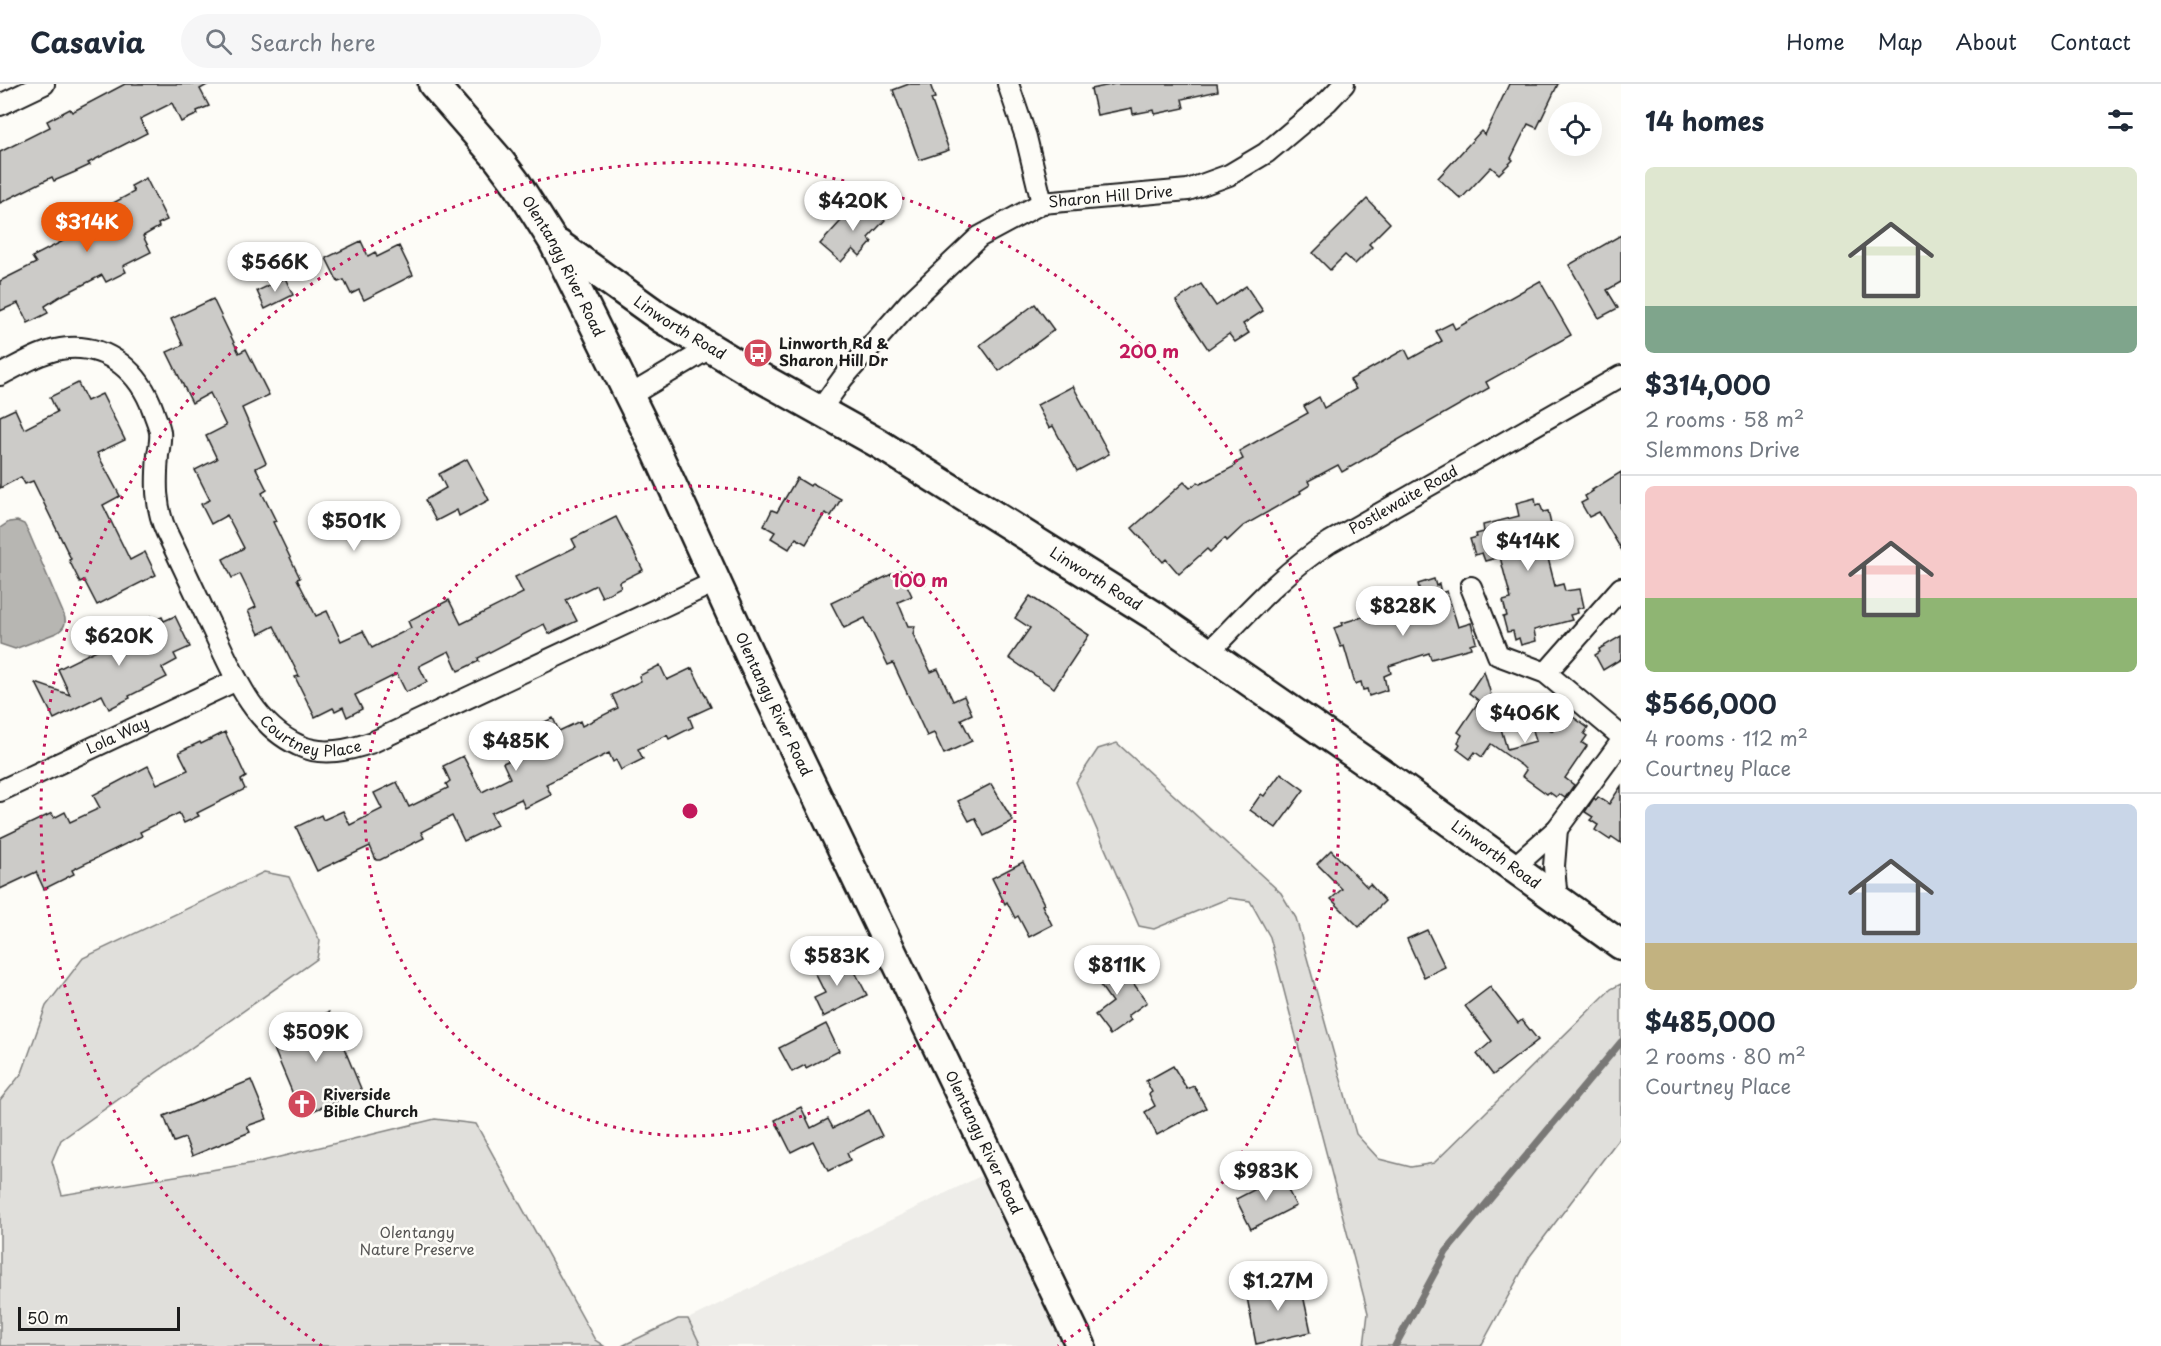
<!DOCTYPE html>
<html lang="en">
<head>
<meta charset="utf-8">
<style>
  body { margin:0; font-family:"Playpen Sans",sans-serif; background:#f6f6f7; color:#1f2937; height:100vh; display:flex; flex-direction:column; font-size:22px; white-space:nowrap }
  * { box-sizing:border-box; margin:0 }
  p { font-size:20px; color:#747a83 }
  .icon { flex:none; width:33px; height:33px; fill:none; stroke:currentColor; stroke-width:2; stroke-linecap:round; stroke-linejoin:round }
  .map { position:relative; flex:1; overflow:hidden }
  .side { display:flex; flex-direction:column; background:#fff; width:540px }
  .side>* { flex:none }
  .tools { position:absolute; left:1548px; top:18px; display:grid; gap:12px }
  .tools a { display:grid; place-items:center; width:54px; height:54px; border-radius:50%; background:#fff; box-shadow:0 6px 24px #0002; font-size:30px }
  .scale { position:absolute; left:18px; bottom:15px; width:162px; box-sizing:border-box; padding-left:6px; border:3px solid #1c1c1c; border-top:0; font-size:16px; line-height:21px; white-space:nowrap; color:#1c1c1c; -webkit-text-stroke:4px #fdfcf7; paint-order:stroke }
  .price { position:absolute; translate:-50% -51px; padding:0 14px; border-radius:21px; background:#fff; color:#222; font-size:20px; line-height:39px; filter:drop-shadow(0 2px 3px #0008) }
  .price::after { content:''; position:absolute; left:50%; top:36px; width:18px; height:14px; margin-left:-9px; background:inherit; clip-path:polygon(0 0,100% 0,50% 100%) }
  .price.selected { background:#ea580c; color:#fff }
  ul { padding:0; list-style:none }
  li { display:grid; align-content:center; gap:12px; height:318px; padding:0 24px }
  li+li { border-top:2px solid #e0e1e3 }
  li span { display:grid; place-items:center; height:186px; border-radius:9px; color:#555 }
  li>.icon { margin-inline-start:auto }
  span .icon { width:108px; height:108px; fill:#fffc; stroke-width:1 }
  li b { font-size:26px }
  h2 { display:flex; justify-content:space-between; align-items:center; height:72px; padding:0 24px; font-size:26px }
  header { display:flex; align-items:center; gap:36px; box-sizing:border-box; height:84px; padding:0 30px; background:#fff; border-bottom:2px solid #e0e1e3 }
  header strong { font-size:28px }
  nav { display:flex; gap:33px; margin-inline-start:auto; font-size:21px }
  .search { width:420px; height:54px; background:#f6f6f7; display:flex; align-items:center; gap:15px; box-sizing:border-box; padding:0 21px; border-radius:33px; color:#747a83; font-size:22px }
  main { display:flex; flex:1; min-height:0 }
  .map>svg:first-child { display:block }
  .built { fill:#eeede9 }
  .green { fill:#e0dfdb; stroke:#7e7e7c; stroke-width:1.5 }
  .water { fill:#b7b6b2; stroke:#797876; stroke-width:1.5 }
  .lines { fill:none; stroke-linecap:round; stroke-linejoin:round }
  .stream { stroke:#797876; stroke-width:7 }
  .building { fill:#cccbc8; stroke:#1c1c1c; stroke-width:1.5 }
  .minor-casing { stroke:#1c1c1c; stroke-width:24 }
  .secondary-casing { stroke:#1c1c1c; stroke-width:33 }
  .minor { stroke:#fdfcf7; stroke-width:20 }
  .secondary { stroke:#fdfcf7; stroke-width:28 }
  .ring { fill:none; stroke:#c2185b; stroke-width:3; stroke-dasharray:3 6 }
  .labels { text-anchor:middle; stroke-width:5; stroke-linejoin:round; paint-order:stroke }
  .street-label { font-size:15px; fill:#1c1c1c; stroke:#fdfcf7 }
  .poi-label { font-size:15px; font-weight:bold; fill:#1c1c1c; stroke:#fdfcf7; text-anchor:start }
  .park-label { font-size:15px; fill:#575655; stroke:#fdfcf7 }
  .centre { fill:#c2185b; stroke:#fdfcf7; stroke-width:3 }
  .ring-label { font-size:18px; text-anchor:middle; font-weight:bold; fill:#c2185b; stroke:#fdfcf7; stroke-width:5; stroke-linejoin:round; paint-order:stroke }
</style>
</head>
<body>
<header>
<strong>Casavia</strong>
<div class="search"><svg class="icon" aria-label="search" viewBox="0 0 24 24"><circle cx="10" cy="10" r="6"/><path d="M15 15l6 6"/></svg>Search here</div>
<nav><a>Home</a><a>Map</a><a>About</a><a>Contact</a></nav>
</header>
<main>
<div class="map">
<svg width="1621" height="1262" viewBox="0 0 1621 1262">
  <rect width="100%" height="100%" fill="#fdfcf7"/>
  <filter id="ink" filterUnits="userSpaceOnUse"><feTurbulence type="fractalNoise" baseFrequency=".0167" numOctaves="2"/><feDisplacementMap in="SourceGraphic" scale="12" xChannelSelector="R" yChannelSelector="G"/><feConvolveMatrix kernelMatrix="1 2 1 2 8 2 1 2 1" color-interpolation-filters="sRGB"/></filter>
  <g filter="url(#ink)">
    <polygon class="built" points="995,1085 1080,1262 701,1262 688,1235"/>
    <g class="green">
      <polygon points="1117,659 1281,809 1296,834 1356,1050 1379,1075 1411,1083 1434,1079 1611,905 1621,900 1621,1052 1530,1172 1481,1262 1364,1262 1368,1229 1270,853 1250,817 1229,814 1154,845 1139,842 1076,698 1098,665"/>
      <polygon points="264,788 289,793 320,857 317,875 61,1056 52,1077 62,1111 259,1078 435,1035 476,1040 595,1256 604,1262 0,1262 0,1016 22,989 46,922 83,874"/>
      <polygon points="678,1235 688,1235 701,1262 622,1262"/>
    </g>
    <path class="water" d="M17 437 24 440 29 449 64 531C67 539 64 545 56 549L15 565 0 560V444L9 438Z"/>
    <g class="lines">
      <polyline class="stream" points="1395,1262 1446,1168 1621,958"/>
    </g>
    <g class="building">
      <polygon points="125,0 209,0 200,5 209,22 197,27 198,30 181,38 172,19 140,35 147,49 88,79 90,81 75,88 54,97 52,93 0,119 0,68 50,43 47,37 70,25 72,28"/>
      <polygon points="909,0 930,0 935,14 931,15 949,66 919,76 893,6"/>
      <polygon points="1115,0 1217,0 1218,7 1182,15 1184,24 1155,30 1154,26 1133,30 1132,24 1097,31 1091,5"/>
      <polygon points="1509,0 1558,0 1537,44 1528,40 1511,74 1513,76 1499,90 1491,83 1461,115 1438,94 1481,47 1485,51"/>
      <polygon points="146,94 167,136 158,140 159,143 143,152 151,168 123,182 126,188 106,198 102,191 59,213 45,222 48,229 28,239 18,219 0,227 0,197 36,179 32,173 73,152 68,143 134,108 131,102"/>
      <polygon points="861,115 885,136 868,154 872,158 860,172 853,165 841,178 820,160"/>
      <polygon points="1367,115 1390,139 1369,160 1372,163 1355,180 1345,171 1330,186 1313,169"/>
      <polygon points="1621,151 1621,198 1607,206 1618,224 1599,234 1569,181"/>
      <polygon points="361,157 368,172 375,168 377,173 399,162 413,191 364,216 359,206 351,210 344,196 338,198 326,174"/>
      <polygon points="285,194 293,211 265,225 257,207"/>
      <polygon points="1540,197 1571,251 1486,298 1489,304 1342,388 1338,381 1308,397 1310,401 1300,407 1301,409 1243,442 1227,457 1225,454 1210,468 1207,465 1179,490 1166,475 1163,478 1132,444 1184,398 1190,404 1198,398 1200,400 1235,382 1234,380 1243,375 1239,367 1308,329 1304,322 1319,313 1324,324 1356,305 1350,296 1405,265 1410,275 1442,257 1436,247 1452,239 1455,245"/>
      <polygon points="1201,200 1216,222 1246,202 1263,227 1243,240 1249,249 1235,258 1229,250 1208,265 1176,217"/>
      <polygon points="213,215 239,269 246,265 269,311 242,324 266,379 256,384 267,406 262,409 276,437 273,438 300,494 297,495 316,532 327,527 341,557 363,547 372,564 411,544 408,537 449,516 461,540 523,509 515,493 576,463 572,455 616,433 643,486 619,498 621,503 602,513 596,501 566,516 577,537 549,550 544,540 478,574 479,577 458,587 449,567 419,582 427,598 406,608 397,590 355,611 362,625 347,633 343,623 335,627 333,624 315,633 295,593 299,592 274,542 259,550 248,527 256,523 240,490 232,494 223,475 244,464 227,431 211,440 201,420 210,416 195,386 217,375 206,352 226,342 210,309 192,319 167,268 183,261 171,235"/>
      <polygon points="1035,220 1054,246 999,287 980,261"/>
      <polygon points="78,299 87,317 102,310 125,356 97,369 120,412 103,421 130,476 145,468 156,491 97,521 84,496 80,498 69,476 71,475 33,397 25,400 21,393 0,404 0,332 15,325 24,345 57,328 50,313"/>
      <polygon points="1073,302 1109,370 1077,387 1053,342 1049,344 1037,321"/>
      <polygon points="467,375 489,416 459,432 457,426 436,437 425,416 446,404 439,390"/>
      <polygon points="1621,388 1621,465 1599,428 1589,433 1581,419 1587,416 1585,412 1593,407 1592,406"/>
      <polygon points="797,394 810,402 812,399 841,415 831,432 825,429 806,460 796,454 789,465 771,454 775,448 764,442 772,426 777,428"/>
      <polygon points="1535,414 1536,421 1540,420 1543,428 1548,427 1552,445 1549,446 1552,460 1545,462 1555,502 1563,500 1565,507 1580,505 1584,523 1577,525 1578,529 1570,531 1572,536 1534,546 1536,557 1521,561 1519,554 1515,556 1513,547 1507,548 1503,533 1507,532 1503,517 1511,515 1500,473 1485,477 1482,469 1475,471 1470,455 1477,453 1476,450 1484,448 1483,441 1519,432 1516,419"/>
      <polygon points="900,486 912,512 898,518 908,542 915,542 913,550 931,588 938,585 953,617 964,612 972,630 961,635 972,657 944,670 934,649 927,652 893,579 888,581 865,534 844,544 831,519"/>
      <polygon points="1434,495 1436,502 1439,500 1441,509 1447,507 1458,543 1471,539 1476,558 1470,560 1471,564 1431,575 1429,569 1389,582 1391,589 1384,592 1387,606 1369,612 1367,605 1363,606 1361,598 1355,600 1344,562 1341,563 1334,544 1343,541 1342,539 1372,530 1375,538 1416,525 1412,511 1420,508 1418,500"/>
      <polygon points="1030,512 1089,551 1054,604 1009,574 1030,544 1015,534"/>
      <polygon points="151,532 153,537 162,533 164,537 175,532 190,563 174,570 177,576 162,584 167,593 129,612 130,614 109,625 102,611 54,635 36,599 70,611 58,585 133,548 130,543"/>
      <polygon points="1621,552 1621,575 1603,586 1595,571 1600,568 1599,565"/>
      <polygon points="660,581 667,596 692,584 711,623 689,633 693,643 669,655 667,651 638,665 643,675 621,686 616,676 613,678 609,669 546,700 551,711 525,724 521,715 491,729 497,741 464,757 452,732 421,748 424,754 380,776 376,776 370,762 317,787 296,743 321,731 323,736 343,727 350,741 382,725 374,709 397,698 409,723 448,704 446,700 450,697 443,682 463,672 482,708 510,694 503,679 510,676 506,667 538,651 534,643 553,634 559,647 580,637 582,642 618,624 612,611 641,597 639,592"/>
      <polygon points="1484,587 1507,665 1536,657 1529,631 1552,647 1557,640 1563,644 1573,633 1588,644 1584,650 1587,652 1582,659 1587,662 1565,694 1574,701 1565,714 1559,710 1556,713 1549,708 1547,710 1522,692 1526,686 1522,682 1491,660 1482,673 1475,668 1470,675 1457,665 1460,660 1458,658 1462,651 1458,648 1479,617 1469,609"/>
      <polygon points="225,648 246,693 241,696 245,705 197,729 199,732 184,739 179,729 140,748 142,752 72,786 74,790 44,805 36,788 0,805 0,754 52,729 54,734 65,728 70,738 100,724 93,711 148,682 157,700 188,686 179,668 200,658 201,660"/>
      <polygon points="1281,689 1304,706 1276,744 1250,726 1261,710 1264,712"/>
      <polygon points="991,700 1013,737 984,752 975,734 969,737 958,717"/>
      <polygon points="1621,702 1621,759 1612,753 1610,756 1595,746 1598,741 1590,736 1593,733 1585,728 1594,714 1596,716 1598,713 1609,720"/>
      <polygon points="1331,766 1367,803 1370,800 1385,817 1359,843 1331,815 1342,805 1317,780"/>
      <polygon points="1023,778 1044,820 1042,821 1052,841 1029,853 1018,832 1015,834 1007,818 1005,820 992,794"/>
      <polygon points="1427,846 1445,883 1424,893 1407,855"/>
      <polygon points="832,873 840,891 853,884 867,911 823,933 814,914 825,909 812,883"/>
      <polygon points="1115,874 1147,918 1128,932 1131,936 1110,951 1095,931 1112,918 1092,890"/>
      <polygon points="1490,903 1518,939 1522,936 1538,956 1493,991 1477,970 1492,957 1465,922"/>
      <polygon points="329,928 362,1007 305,1030 302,1020 298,1022 269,953"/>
      <polygon points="826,940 839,967 806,984 805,981 792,988 779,964"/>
      <polygon points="1173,982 1187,1005 1194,1002 1206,1024 1157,1051 1145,1028 1155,1022 1149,1010 1152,1008 1146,997"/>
      <polygon points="251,996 267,1035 247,1042 250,1048 192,1072 185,1054 174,1058 164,1032"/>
      <polygon points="801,1023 811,1044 828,1035 833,1044 869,1026 882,1052 847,1069 850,1076 828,1087 813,1057 791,1068 775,1036"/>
      <polygon points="1281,1092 1296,1122 1251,1145 1236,1115"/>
      <polygon points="1300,1197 1311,1248 1256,1260 1246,1208"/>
    </g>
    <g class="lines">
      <g class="minor-casing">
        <g id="minor">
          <polyline points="1008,0 1026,53 1042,119"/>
          <polyline points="0,21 44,0"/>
          <path id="s1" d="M0 291C22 280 43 266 68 264 109 261 140 289 153 326 155 333 159 341 160 348 161 355 159 364 158 371 156 398 155 422 166 447 181 478 195 508 209 538 231 583 250 639 298 661 322 673 350 666 373 658L715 498"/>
          <polyline points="629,312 710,264"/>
          <path id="s2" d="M820 326 843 294 909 219 979 153 1042 119 1188 106 1229 91 1266 69 1328 17 1344 0"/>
          <polyline points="1471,503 1498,571 1546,589 1621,652"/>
          <path id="s3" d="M1208 569C1247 529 1283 488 1330 458L1621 292"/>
          <polyline points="1546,589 1621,504"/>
          <path id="s4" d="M0 707 237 596"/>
          <polyline points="1512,785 1557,745 1621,658"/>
          <polyline points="1557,817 1554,782 1557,745"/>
        </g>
      </g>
      <g class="secondary-casing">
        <g id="secondary">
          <path id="s5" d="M433 0 499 76 517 100 553 157 656 366 755 583 1081 1262"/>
          <path id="s6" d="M558 160 661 234 749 287 878 359 1155 532 1386 692 1621 861"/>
        </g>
      </g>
      <use href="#minor" class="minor"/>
      <use href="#secondary" class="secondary"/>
    </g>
  </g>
  <g class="ring">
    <circle cx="690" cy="727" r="325"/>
    <path d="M322 1262A649 649 0 1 1 1058 1262"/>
  </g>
  <defs>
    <g id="bus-disc" transform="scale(1.5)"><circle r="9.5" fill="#d1495b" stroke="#fdfcf7"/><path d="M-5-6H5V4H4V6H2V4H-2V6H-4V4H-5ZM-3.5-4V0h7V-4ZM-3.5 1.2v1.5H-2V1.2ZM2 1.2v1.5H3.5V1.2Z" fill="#fff"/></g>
    <g id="church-disc" transform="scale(1.5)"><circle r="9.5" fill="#d1495b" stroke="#fdfcf7"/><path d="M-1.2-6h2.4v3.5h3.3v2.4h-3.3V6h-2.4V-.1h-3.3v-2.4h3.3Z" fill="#fff"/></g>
  </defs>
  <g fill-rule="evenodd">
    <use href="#bus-disc" x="758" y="269"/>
    <use href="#church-disc" x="302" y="1020"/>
  </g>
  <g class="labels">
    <g class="street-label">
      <text dy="5" stroke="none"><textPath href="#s2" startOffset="376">Sharon Hill Drive</textPath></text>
      <text dy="5" stroke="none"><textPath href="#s5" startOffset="225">Olentangy River Road</textPath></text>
      <text dy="5" stroke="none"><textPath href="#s6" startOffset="148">Linworth Road</textPath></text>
      <text dy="5" stroke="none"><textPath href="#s3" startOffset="250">Postlewaite Road</textPath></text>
      <text dy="5" stroke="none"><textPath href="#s6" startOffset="634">Linworth Road</textPath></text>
      <text dy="5" stroke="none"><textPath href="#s5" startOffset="711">Olentangy River Road</textPath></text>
      <text dy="5" stroke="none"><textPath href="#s1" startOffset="576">Courtney Place</textPath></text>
      <text dy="5" stroke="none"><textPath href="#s4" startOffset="130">Lola Way</textPath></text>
      <text dy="5" stroke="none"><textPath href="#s6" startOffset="1120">Linworth Road</textPath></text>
      <text dy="5" stroke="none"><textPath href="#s5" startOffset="1197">Olentangy River Road</textPath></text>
    </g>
    <g class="poi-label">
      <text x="779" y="265">Linworth Rd &amp;<tspan x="779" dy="17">Sharon Hill Dr</tspan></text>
      <text x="323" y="1016">Riverside<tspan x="323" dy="17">Bible Church</tspan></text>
    </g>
    <g class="park-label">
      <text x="417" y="1154">Olentangy<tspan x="417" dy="17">Nature Preserve</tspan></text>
    </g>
  </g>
  <circle cx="690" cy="727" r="9" class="centre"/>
  <g class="ring-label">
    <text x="1149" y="274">200 m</text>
    <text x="920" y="503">100 m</text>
  </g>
</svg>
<div class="tools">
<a><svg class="icon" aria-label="locate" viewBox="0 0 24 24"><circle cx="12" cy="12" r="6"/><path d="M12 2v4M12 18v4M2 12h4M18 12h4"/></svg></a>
</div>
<div class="scale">50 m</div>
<b class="price" style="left:853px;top:148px">$420K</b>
<b class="price selected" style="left:87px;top:169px">$314K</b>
<b class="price" style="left:275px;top:209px">$566K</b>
<b class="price" style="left:354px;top:468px">$501K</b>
<b class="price" style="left:1528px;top:488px">$414K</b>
<b class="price" style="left:1403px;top:553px">$828K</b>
<b class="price" style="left:119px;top:583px">$620K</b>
<b class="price" style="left:1525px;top:660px">$406K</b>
<b class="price" style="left:516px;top:688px">$485K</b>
<b class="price" style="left:837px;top:903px">$583K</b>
<b class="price" style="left:1117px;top:912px">$811K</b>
<b class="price" style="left:316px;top:979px">$509K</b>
<b class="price" style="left:1266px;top:1118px">$983K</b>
<b class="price" style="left:1278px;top:1228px">$1.27M</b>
</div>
<section class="side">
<h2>14 homes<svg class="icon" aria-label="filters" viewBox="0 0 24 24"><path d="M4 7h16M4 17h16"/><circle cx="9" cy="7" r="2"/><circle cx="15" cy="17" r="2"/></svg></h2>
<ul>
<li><span style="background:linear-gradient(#dfe7d0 75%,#7fa58c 0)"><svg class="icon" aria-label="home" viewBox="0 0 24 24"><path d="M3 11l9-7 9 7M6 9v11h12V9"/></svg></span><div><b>$314,000</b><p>2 rooms · 58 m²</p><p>Slemmons Drive</p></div></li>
<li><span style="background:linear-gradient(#f6c9c9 60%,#8fb573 0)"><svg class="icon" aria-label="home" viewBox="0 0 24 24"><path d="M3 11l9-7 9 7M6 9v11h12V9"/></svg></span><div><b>$566,000</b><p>4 rooms · 112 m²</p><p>Courtney Place</p></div></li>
<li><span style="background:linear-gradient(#c9d6e8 75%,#c2b280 0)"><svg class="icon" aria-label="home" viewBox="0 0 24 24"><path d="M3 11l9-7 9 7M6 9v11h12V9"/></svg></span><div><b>$485,000</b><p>2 rooms · 80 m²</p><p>Courtney Place</p></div></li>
</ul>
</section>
</main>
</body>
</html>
